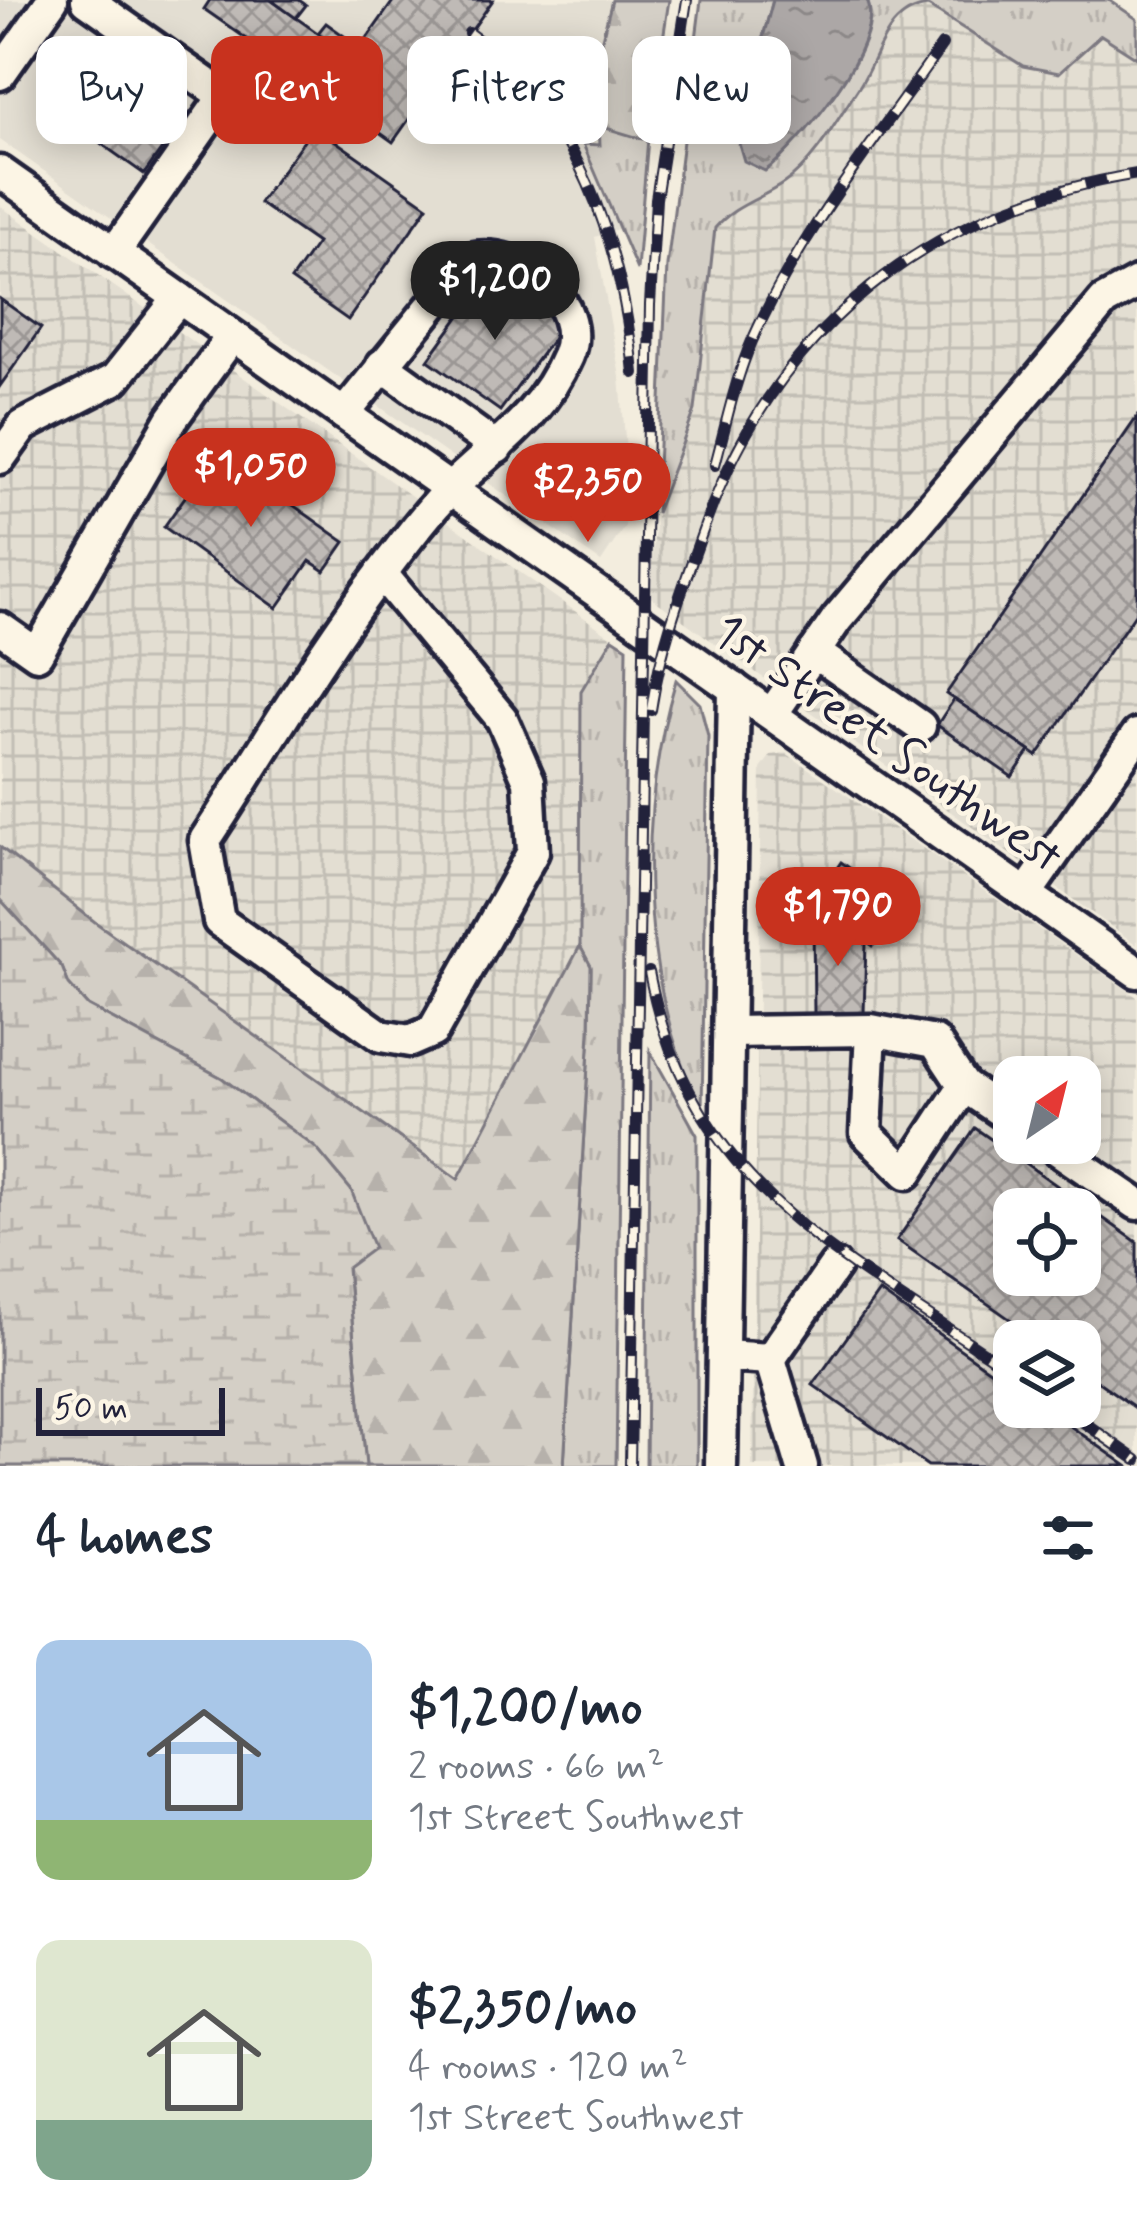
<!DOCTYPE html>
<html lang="en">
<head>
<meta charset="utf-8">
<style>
  body { margin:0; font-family:Mynerve,sans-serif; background:#f6f6f7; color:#1f2937; height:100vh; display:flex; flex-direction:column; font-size:45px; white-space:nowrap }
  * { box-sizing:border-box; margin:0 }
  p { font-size:39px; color:#747a83 }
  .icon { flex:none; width:66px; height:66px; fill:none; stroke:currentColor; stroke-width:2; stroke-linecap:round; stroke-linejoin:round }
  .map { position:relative; height:1466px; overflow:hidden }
  .sheet { display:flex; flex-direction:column; background:#fff; flex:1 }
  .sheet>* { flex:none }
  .top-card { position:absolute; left:36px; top:36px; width:1065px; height:108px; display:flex; gap:24px }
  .needle { width:78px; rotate:35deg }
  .buttons { position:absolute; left:993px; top:1056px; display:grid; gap:24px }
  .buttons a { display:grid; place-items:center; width:108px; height:108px; border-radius:24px; background:#fff; box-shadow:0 6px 30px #0003; font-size:60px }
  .scale { position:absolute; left:36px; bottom:30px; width:189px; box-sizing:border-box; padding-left:12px; border:6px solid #22223b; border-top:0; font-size:33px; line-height:42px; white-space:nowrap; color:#22223b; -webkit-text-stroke:9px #fcf5e5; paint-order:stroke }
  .price { position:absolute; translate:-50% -102px; padding:0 27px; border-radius:42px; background:#c8321e; color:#fff; font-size:39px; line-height:78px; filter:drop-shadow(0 3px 6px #0008) }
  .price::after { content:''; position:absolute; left:50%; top:72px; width:36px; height:27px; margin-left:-18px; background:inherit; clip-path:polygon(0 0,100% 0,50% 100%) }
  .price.selected { background:#222; color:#fff }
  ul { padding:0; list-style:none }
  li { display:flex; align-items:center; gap:36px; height:300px; padding:0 36px }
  li span { display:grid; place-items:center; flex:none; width:336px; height:240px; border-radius:24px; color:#555 }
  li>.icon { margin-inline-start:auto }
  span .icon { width:144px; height:144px; fill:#fffc; stroke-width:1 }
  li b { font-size:51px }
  h2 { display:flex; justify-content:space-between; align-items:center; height:144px; padding:0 36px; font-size:51px }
  .pill { padding:0 42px; border-radius:24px; background:#fff; box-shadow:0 6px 30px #0003; font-size:42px; line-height:108px }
  .pill.selected { background:#c8321e; color:#fff }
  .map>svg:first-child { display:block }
  .built { fill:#e3ded2 }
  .industrial { fill:url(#industrial-grid); fill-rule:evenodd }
  .grass { fill:url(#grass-tufts); stroke:#7b7880; stroke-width:3 }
  .forest { fill:url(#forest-firs); stroke:#7b7880; stroke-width:3 }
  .wetland { fill:url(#wetland-marsh); stroke:#7b7880; stroke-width:3 }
  .water { fill:url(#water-ripples); stroke:#75727b; stroke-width:3 }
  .building { fill:url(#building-cross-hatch); stroke:#22223b; stroke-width:3; fill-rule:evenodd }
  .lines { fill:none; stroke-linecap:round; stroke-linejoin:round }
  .minor-casing { stroke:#22223b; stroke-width:39 }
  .minor { stroke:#fcf5e5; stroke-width:30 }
  .rail-casing { stroke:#22223b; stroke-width:12 }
  .rail { stroke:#fcf5e5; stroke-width:8; stroke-dasharray:22; stroke-linecap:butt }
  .labels { text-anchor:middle; stroke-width:9; stroke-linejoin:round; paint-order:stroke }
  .street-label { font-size:48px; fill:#22223b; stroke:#fcf5e5 }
</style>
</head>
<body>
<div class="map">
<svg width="1137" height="1466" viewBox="0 0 1137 1466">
  <defs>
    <pattern id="industrial-grid" width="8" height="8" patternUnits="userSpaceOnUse" patternTransform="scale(3)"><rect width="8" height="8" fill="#e3ded2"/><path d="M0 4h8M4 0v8" fill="none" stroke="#c2beb5"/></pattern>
    <pattern id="grass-tufts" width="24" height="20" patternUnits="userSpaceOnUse" patternTransform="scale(3)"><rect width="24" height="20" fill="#d4cfc6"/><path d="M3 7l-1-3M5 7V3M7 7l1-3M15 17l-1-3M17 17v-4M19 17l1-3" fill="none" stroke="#b6b1ab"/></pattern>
    <pattern id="forest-firs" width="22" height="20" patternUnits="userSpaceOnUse" patternTransform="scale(3)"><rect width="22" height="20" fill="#d4cfc6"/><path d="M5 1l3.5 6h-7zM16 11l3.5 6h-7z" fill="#b6b1ab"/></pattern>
    <pattern id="wetland-marsh" width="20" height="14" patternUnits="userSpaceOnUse" patternTransform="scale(3)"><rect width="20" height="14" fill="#d4cfc6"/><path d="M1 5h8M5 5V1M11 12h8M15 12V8" fill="none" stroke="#b6b1ab"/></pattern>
    <pattern id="water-ripples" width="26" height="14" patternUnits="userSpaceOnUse" patternTransform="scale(3)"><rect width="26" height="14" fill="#aca7a6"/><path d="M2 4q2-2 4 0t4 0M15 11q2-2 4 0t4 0" fill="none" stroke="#8c8888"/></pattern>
    <pattern id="building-cross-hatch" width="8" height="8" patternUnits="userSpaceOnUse" patternTransform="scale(3)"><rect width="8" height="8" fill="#bfbab6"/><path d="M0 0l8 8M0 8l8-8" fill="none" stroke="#9b9795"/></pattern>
  </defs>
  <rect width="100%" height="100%" fill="#f3edde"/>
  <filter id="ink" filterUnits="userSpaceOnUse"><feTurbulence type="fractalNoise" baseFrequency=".00833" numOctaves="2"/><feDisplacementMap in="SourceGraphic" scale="24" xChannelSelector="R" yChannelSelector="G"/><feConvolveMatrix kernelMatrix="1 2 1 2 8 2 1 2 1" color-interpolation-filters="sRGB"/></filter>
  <g filter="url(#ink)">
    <polygon class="built" points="0,0 612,0 584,108 599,126 600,146 584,145 620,228 595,237 620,377 628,475 625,526 601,562 0,140"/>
    <g class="industrial">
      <polygon points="928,6 1038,71 1059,73 1101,34 1137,58 1137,945 649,596 656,513 695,410 715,228 731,210 755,197 862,83 893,24 916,7"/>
      <polygon points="0,206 613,638 581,691 580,946 458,1180 95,922 0,847"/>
      <path d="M786 753 1137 997V1466H752L761 769 771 755ZM1014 1077H1080V1143H1014ZM1014 1209H1080V1275H1014ZM1014 1341H1080V1407H1014Z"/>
    </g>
    <g class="grass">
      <path d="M701 0H773L755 67 736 109 727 111 721 97 702 105 727 135 735 130 778 161C806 131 886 43 867 0H1109L1137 19V58L1101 35 1059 73 1023 66 928 6C885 11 879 57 859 87 839 117 814 163 784 183 759 200 735 205 715 228L695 410 656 513 667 266Z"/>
      <polygon points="599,126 648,138 637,270 583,144 600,145"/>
      <polygon points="613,638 627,647 616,1466 564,1466 590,1031 591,967 580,946 581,691"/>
      <path d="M676 680 700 704 708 736 702 1111C639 983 636 816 676 680Z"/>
      <polygon points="650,1051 697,1135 697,1466 646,1466"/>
    </g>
    <g class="forest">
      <polygon points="612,0 669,0 648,138 642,139 599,126 584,108"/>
      <polygon points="0,847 95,922 458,1179 580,946 591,966 590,1031 564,1466 366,1466 347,1267 360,1217 351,1190 316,1148 222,1078 88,1006 69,985 62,967 0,899"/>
    </g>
    <polygon class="wetland" points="0,899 62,967 69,985 88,1006 222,1078 316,1148 351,1190 374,1248 347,1268 366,1466 0,1466"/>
    <path class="water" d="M773 0H867C886 43 798 147 765 171L744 161 735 130 720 139 711 134 702 105 712 95 721 97 727 111 737 109 755 67Z"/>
    <g class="building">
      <polygon points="210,0 271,0 353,58 327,95 204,9"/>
      <polygon points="271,0 299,0 306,5 296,18"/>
      <polygon points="394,0 493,0 393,142 327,95"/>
      <polygon points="326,23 361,48 353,58 318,33"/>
      <polygon points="88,66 176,129 144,174 55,111"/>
      <polygon points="314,126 428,206 348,320 291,280 317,243 259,203"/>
      <polygon points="490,274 562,326 500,411 428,360"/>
      <polygon points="0,299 41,328 0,386"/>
      <polygon points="1137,417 1137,611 1037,756 946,694"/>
      <polygon points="217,451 345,542 325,571 310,561 277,608 164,527"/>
      <polygon points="954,699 1030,751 1012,777 937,725"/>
      <polygon points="841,862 902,905 873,946 812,904"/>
      <polygon points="823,911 866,943 864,1014 814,1014 813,920 820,920"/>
      <path d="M975 1128 1137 1242V1409L1080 1369V1341H1041L897 1240ZM1014 1209H1080V1275H1014Z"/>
      <polygon points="879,1292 1014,1387 1014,1407 1043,1407 1127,1466 928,1466 813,1385"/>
    </g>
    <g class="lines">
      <g class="minor-casing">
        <g id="minor">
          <polyline points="87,0 218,92 220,102 114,253"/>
          <polyline points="0,74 52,0"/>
          <polyline points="0,172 1137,972"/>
          <polyline points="382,365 497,448"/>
          <path d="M344 414 470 259C520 247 589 304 567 356 543 414 497 444 453 486 428 511 405 542 383 571 318 655 264 751 205 840L219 921 381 1036 410 1041 433 1031 533 852 529 781 502 719 381 573"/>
          <polyline points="0,458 23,426 115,379 179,298"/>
          <polyline points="0,628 37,654 172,419 232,336"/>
          <polyline points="814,652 920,726"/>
          <polyline points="772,714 837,619 1104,301 1137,283"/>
          <polyline points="1026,894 1137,735"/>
          <polyline points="732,1032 871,1030 866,1133 907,1173 964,1086 935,1042 871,1030"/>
          <polyline points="964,1086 1014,1120"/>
          <polyline points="1048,1143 1137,1204"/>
          <polyline points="724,1356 770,1359 835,1266"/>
          <polyline points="770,1359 802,1466"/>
          <polyline points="721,1466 734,688"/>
        </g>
      </g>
      <use href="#minor" class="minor"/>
      <g class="rail-casing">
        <g id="rail">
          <path d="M469 33C578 111 622 244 634 373"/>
          <path d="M715 465C726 424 735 380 752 341 799 234 876 140 942 45"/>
          <path d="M651 710C661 645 683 586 705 525 776 326 931 207 1137 174"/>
          <path d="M649 972C691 1191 847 1256 1014 1373"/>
          <polyline points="1062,1407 1137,1460"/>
          <polyline points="630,1466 650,305 656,199 687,0"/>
        </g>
      </g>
      <use href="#rail" class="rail"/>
    </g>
  </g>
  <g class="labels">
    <g class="street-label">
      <text transform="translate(889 742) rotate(35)" y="17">1st Street Southwest</text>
    </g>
  </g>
</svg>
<div class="buttons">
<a><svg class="needle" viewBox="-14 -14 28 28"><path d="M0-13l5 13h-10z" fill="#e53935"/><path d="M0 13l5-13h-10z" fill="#747a83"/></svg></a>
<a><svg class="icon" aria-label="locate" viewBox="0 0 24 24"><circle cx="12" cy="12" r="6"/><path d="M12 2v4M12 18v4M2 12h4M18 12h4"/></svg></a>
<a><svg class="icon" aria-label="layers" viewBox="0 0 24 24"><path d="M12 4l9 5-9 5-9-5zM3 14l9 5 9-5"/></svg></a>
</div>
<div class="scale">50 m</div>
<b class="price selected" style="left:495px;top:343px">$1,200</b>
<b class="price" style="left:251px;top:530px">$1,050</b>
<b class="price" style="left:588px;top:545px">$2,350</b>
<b class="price" style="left:838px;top:969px">$1,790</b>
<div class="top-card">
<a class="pill">Buy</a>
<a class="pill selected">Rent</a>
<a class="pill">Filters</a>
<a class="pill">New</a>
</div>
</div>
<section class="sheet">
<h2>4 homes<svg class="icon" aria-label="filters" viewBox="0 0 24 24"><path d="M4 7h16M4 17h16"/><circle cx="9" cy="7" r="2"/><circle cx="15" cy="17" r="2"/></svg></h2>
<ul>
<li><span style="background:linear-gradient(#a9c7e8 75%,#8fb573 0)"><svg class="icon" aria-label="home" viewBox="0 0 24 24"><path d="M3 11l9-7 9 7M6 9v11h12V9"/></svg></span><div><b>$1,200/mo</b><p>2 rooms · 66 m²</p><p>1st Street Southwest</p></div></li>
<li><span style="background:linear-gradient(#dfe7d0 75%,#7fa58c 0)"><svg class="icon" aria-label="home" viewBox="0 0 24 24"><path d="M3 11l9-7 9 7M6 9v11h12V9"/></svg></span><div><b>$2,350/mo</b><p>4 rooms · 120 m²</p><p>1st Street Southwest</p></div></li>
</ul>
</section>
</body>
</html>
